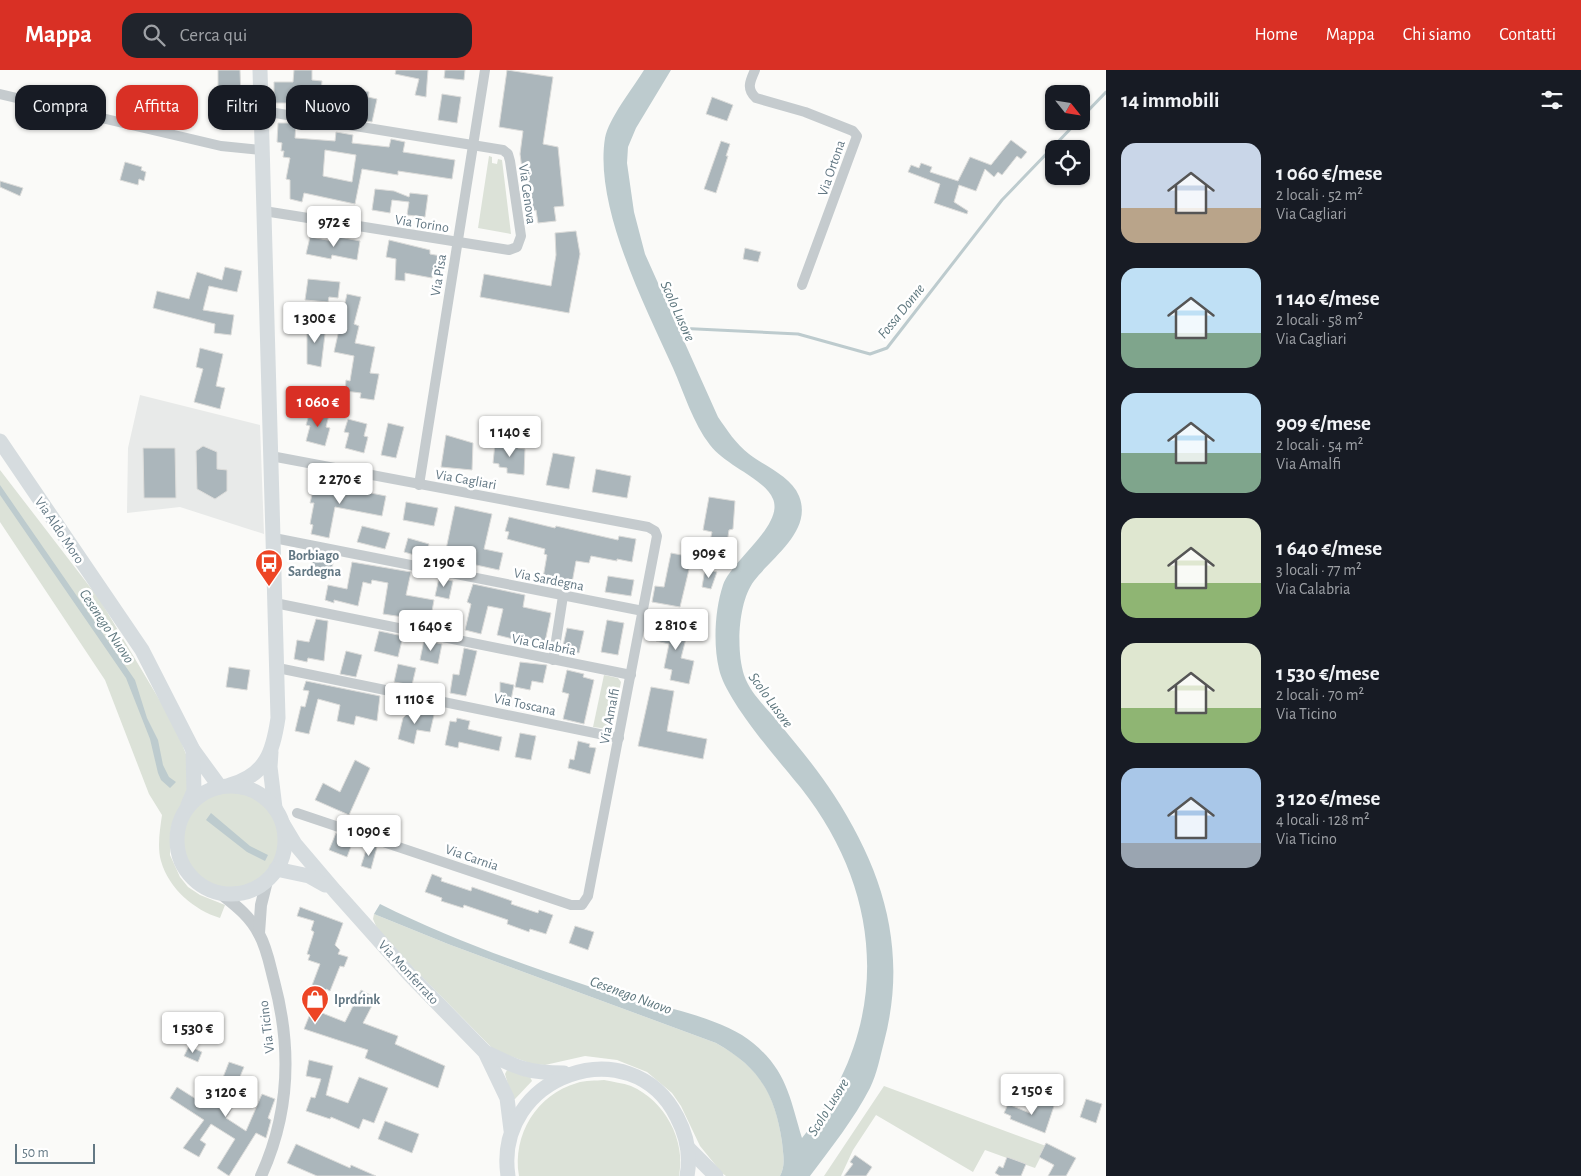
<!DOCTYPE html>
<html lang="it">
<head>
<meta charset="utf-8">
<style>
  body { margin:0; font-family:"Alegreya Sans",sans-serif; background:#20242c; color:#f1f3f6; height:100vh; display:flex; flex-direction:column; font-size:19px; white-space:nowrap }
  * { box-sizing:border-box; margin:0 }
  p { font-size:16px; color:#9ea1a6 }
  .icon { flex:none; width:28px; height:28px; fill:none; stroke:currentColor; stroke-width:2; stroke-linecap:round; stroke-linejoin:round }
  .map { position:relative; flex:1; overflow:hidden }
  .panel { display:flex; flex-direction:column; background:#171b24; width:475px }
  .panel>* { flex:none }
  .hud { position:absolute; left:15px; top:15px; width:475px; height:45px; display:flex; gap:10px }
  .needle { width:32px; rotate:120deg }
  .buttons { position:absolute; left:1045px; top:15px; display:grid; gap:10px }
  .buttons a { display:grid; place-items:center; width:45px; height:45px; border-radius:10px; background:#171b24; box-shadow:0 1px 4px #0004; font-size:25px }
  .scale { position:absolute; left:15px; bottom:12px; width:80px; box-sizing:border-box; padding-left:5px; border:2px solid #637884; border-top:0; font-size:14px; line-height:18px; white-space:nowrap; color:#637884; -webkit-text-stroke:4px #fff; paint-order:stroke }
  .price { position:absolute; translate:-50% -42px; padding:0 11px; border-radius:5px; background:#fff; color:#222; font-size:16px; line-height:32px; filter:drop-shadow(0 1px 2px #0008) }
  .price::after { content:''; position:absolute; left:50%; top:30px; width:15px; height:11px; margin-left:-8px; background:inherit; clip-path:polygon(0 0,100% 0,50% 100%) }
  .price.selected { background:#d93025; color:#fff }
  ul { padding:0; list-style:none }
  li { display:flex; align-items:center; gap:15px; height:125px; padding:0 15px }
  li span { display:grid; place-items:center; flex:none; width:140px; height:100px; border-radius:15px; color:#555 }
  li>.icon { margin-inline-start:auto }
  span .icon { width:60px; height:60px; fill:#fffc; stroke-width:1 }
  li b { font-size:21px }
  h2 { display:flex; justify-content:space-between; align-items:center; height:60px; padding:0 15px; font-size:21px }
  .chip { padding:0 18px; border-radius:15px; background:#171b24; box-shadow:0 1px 4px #0004; font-size:18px; line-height:45px }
  .chip.selected { background:#d93025; color:#fff }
  header { display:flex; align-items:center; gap:30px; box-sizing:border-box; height:70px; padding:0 25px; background:#d93025; color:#fff }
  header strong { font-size:24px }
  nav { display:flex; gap:28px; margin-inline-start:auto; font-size:18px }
  .search { width:350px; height:45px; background:#20242c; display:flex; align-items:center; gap:12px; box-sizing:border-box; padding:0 18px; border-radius:15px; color:#9ea1a6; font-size:19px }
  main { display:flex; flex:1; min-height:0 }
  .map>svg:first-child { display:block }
  .built { fill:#e8eae9 }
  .green { fill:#dce2d8 }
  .water { fill:#bdcbce }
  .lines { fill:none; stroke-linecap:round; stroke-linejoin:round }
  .stream { stroke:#bdcbce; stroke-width:3 }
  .building { fill:#abb6bb; stroke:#dcdcda; fill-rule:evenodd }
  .minor { stroke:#c5cbce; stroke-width:10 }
  .tertiary { stroke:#c5cbce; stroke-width:12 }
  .secondary { stroke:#d6dcdf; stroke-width:15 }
  .labels { text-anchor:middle; stroke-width:5; stroke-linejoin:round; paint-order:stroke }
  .street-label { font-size:14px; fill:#637884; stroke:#fff }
  .poi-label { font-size:14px; font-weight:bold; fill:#637884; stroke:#fff; text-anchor:start }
  .water-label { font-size:15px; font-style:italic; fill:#5e777e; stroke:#fff }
</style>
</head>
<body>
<header>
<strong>Mappa</strong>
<div class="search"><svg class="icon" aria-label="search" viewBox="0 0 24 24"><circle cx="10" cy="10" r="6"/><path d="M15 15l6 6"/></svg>Cerca qui</div>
<nav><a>Home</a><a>Mappa</a><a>Chi siamo</a><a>Contatti</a></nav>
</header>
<main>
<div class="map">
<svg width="1106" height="1106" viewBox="0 0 1106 1106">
  <rect width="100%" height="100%" fill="#fafaf8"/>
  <polygon class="built" points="140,325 260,355 264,464 180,437 127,443 128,378"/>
  <g class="green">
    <polygon points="489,86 492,87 492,93 497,94 498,89 502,90 511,164 478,158"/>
    <path d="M0 400 100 530 175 656 189 692 190 719 171 757 170 785 180 807 188 817 200 825 225 835 220 848C194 840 169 819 161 791 157 777 160 759 162 745L149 724 105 610 0 452Z"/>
    <polygon points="604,605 618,608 621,612 612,657 609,659 593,657"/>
    <circle cx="232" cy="770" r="49"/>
    <path d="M374 844 448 874 716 973C759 997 775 1023 782 1072 783 1084 786 1095 780 1106H726L722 1103 700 1076 681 1036 672 1023 647 1002 617 990 585 986 545 995 532 994 494 980 379 863 373 849Z"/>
    <polygon points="507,1000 530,1007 532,1011 515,1029 512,1029 505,1004"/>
    <path d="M604 1010C613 1012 623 1013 631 1016 665 1031 686 1070 679 1106H519C512 1065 537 1024 577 1013 585 1010 596 1011 604 1010Z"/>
    <polygon points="884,1016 1046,1076 1035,1098 985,1080 973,1102 876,1045 853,1080 841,1106 824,1106"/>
  </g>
  <g class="water">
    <path d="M644 0H671L636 58 628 77 627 93 634 142 645 184 718 347C727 360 736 374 749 384 764 396 791 406 799 426 813 461 772 487 754 511 738 532 736 580 744 605 750 623 766 637 778 652 797 675 818 700 834 725 884 802 908 881 884 972 880 987 877 1004 870 1018 854 1049 831 1078 810 1106H780C786 1095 783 1084 782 1072 775 1024 759 997 716 973L448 874 374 844 380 834C446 867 518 893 588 916 634 932 718 943 753 973 787 1001 790 1029 802 1068 891 960 887 827 801 718 779 691 726 631 719 599 713 574 715 539 723 515 732 490 784 455 773 429 765 409 726 396 710 375 693 353 684 323 673 298 645 236 594 137 605 68 609 48 633 18 644 0Z"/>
    <polygon points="0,415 135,610 147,648 158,670 163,695 169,707 176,712 170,718 161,710 158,703 150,669 126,608 0,425"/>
    <polygon points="211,743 250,776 268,785 265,791 247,782 206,750"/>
  </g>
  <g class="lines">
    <g class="stream">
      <polyline points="1081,48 1106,22"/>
      <polyline points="676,258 798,264 870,284 887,278 1002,130 1078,51"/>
    </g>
  </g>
  <g class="building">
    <polygon points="218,0 240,0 241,28 218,29"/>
    <polygon points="294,0 312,0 312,10 322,11 320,31 293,27 293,33 274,33 274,12 293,12"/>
    <polygon points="396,0 428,0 426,27 415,25 419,9 395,4"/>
    <polygon points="445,0 465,0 464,10 444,8"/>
    <polygon points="507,0 553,7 543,74 558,77 564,136 554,137 556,151 538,153 536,140 528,142 520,84 523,61 499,57"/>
    <polygon points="344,18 369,22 368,27 377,29 372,52 366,51 367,39 341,35"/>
    <polygon points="170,20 191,21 190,45 169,44"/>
    <polygon points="442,24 461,27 457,53 438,50"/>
    <polygon points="712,27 733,35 727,51 706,44"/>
    <path d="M278 53H296L295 68 335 71 336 62 353 65 352 73 389 77 391 69 405 72 403 82 455 90 452 109 398 101V105L362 99 355 134 304 123 302 132 290 129V110L286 109 290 88 283 87 284 81H281L282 73 277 72ZM325 80 356 85 352 112 323 106Z"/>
    <polygon points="1011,70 1027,82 1021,89 1017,86 1002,105 998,102 994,107 985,99 976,121 959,115 954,132 968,141 967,144 934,133 940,114 908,102 911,95 919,98 921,93 932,97 930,102 958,111 970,87 991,95"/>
    <polygon points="721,71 730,74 726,86 728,86 716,123 704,119"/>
    <polygon points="125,92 142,97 141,100 146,102 144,111 139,109 138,115 120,110"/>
    <polygon points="0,111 23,118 20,126 0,117"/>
    <polygon points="375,119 394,121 409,127 410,123 428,125 425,147 407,145 409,132 392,130 390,143 372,140"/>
    <polygon points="576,161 580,184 569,243 480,227 484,204 551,216 556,185 555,163"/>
    <polygon points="334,166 360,171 357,190 332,185 331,189 306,184 310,167 333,171"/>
    <polygon points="389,170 430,180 430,184 441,186 438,202 433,201 432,208 405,203 405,211 395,210 396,189 386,187"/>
    <polygon points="745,178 761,182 758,192 743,189"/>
    <polygon points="225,197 242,201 237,222 209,216 203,240 234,245 231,265 214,263 215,254 153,238 157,221 189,229 197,202 222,210"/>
    <polygon points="308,209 340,212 338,228 329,227 328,232 305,230"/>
    <polygon points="347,224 361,227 354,254 359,256 355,273 375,277 370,303 379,304 374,330 360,328 361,323 345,321 346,310 350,311 354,286 334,282"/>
    <polygon points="307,254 326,256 321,297 307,294"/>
    <polygon points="200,278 223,284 216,316 225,318 220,339 194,332 203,299 196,297"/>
    <polygon points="310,341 329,345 326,357 330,358 325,376 306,371 310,356 306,355"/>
    <polygon points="348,349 367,354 364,366 368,367 364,383 345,378 349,363 344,362"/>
    <polygon points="388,353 404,357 396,388 381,385"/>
    <polygon points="446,365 473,373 472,400 441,397"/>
    <polygon points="495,373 519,375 518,378 525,379 524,405 507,403 507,398 499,397 499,394 493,393"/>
    <polygon points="203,376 217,382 217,399 227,400 227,421 215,429 197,419 196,381"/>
    <polygon points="143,378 175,378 176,428 144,428"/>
    <polygon points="553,383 575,387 569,419 546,415"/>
    <polygon points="596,399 631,406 627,428 592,422"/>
    <polygon points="315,412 386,426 382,446 335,437 329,468 311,464 313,455 310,454 314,433 310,433"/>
    <polygon points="709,427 735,431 733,459 729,460 727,473 710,471 712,462 703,460"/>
    <polygon points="406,432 438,438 434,456 403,450"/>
    <polygon points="455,436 492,444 484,479 503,483 499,500 453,490 452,496 443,494"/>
    <polygon points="509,447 555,458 556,456 618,470 619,466 636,469 632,492 617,489 617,491 591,486 589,493 576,491 572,513 543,508 547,485 544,484 545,479 507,469 509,462 505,461"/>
    <polygon points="362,456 390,463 385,479 357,472"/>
    <polygon points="408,468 429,474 425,488 404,482"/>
    <polygon points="671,483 692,487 680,537 652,532 655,516 664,517"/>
    <polygon points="314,484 334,488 330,509 312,505 313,500 311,499"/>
    <polygon points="352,492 411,502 406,525 434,530 431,547 403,542 403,547 383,544 388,513 372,510 371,514 363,512 358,536 334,530 334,533 325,530 328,515 347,519"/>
    <polygon points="705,499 717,502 711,519 702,517"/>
    <polygon points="608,506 634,510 631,526 605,522"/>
    <polygon points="439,508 453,511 449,529 435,526"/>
    <polygon points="473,514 525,525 523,537 551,543 545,572 518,566 517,570 497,565 503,539 488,536 481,564 465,560 471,534 467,532"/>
    <polygon points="316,549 328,551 324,591 308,588 307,592 294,589 297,570 309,572"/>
    <polygon points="607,550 624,553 618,585 601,582"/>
    <polygon points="661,550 689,557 681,588 694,591 689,614 670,610 672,600 664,598 669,574 656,571"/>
    <polygon points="567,558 584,561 579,583 562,580"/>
    <polygon points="379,561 403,566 398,587 374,581"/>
    <polygon points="424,570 442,574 438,594 420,590"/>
    <polygon points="464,578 477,581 466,626 450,623 453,604 459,605"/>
    <polygon points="346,581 362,585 356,607 340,604"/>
    <polygon points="520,592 547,595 543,613 532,611 530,620 515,617"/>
    <polygon points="398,594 416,598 412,615 394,612"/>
    <polygon points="229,597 250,600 247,620 226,617"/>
    <polygon points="567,600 584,604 583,607 594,610 584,654 563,649 569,624 562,622"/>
    <polygon points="306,611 380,626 377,651 356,646 354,655 337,651 340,635 318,629 309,664 295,661 301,636 305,637 309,621 303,620"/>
    <polygon points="500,612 514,615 510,635 500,633"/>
    <polygon points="651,617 674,621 667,661 707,669 703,689 638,676"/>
    <polygon points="412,639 434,645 430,662 417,660 414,674 398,669 403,648"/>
    <polygon points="457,648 470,651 468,659 502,667 499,681 459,672 458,678 445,675 450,651 456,652"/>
    <polygon points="520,663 536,666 531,690 515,687"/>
    <polygon points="578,671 590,674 589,677 596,678 590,704 568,698 570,689 574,690"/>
    <polygon points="355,690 370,698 349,745 315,730 323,713 340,722"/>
    <polygon points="336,763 350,768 348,772 352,774 347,787 329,780"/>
    <polygon points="368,774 377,777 371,799 361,796"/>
    <polygon points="432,804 442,808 441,811 471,821 472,817 512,831 511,834 538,843 539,840 553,845 546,864 530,859 529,862 507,854 508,850 464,835 463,838 441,831 442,828 425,822"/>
    <polygon points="300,837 343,853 335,875 340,880 338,884 348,887 344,897 340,896 330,921 326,919 319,931 308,926 320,894 308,890 310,885 307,884 314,862 311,860 314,851 297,846"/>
    <polygon points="575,856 594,862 588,880 569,873"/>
    <polygon points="361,920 376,928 363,953 398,966 395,974 445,996 438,1018 365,988 368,980 304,959 312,939 345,952"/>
    <polygon points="189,976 202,982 198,992 184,986"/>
    <polygon points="309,990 333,996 326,1025 348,1033 359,1007 388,1018 374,1053 363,1049 359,1059 331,1047 330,1049 306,1041 311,1027 315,1028 321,1009 306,1006"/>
    <polygon points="229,992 244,997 233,1024 239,1027 226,1048 246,1061 262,1024 275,1029 268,1048 271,1050 266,1068 256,1063 229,1106 217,1098 235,1069 211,1054 200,1070 206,1074 199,1087 183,1078 204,1050 170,1028 177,1017 207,1036 222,1010"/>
    <polygon points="1086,1029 1102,1034 1096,1053 1080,1047"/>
    <polygon points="1037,1030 1054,1036 1045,1063 1010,1049 1011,1046 1004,1043 1008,1034 1032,1044"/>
    <polygon points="385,1051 419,1064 412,1083 378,1069"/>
    <polygon points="1046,1073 1076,1088 1066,1106 1048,1106 1054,1095 1039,1087"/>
    <polygon points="296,1074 350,1098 351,1095 376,1106 317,1106 287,1093"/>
    <polygon points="855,1085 872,1097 866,1106 844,1106 853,1094 850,1092"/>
    <polygon points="1007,1087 1026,1094 1021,1106 1000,1106 995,1103 999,1096 1003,1098"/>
  </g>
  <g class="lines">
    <g class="minor">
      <path d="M755 0C750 11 746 19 756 28L805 42 853 61 857 66 802 215"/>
      <polyline points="0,24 221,76 262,80"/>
      <polyline points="261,43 269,42 503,80 508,84 510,91 521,166 517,177 509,180 264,141"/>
      <polyline points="271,386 648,457 655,461 657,466 588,826 582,835 571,835 297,743"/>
      <polyline points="419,415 485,0"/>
      <polyline points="274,468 643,541"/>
      <polyline points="275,533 631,605"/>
      <polyline points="553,590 563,526"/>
      <polyline points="278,598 619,668"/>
    </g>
    <g class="tertiary">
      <path d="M220 823C235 835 250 846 259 864 267 878 270 896 274 911 292 978 290 1043 261 1106"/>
      <polyline points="259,863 261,835 267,811"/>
    </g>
    <g class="secondary">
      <polyline points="0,371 142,580 193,680 220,717"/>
      <polyline points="271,682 270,697 275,738"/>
      <path d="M230 715C266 705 273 682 278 648L260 0"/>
      <circle cx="231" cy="770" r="54"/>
      <polyline points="188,735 194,721 193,680"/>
      <polyline points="283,754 295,774 335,821 409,904 485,982 507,1028 511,1060"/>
      <polyline points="276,799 309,806 325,815"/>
      <path d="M485 982C518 998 527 1003 564 1003"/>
      <polyline points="688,1078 716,1106"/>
      <path d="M508 1106C493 1006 631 956 677 1047 687 1066 691 1085 687 1106"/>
    </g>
  </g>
  <defs>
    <g id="bus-pin" transform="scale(1.4375)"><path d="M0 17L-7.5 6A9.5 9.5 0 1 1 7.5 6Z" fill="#ed4525" stroke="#fff"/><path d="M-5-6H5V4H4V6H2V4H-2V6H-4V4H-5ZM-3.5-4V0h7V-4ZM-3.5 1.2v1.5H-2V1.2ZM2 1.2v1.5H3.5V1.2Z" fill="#fff"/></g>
    <g id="shop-pin" transform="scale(1.4375)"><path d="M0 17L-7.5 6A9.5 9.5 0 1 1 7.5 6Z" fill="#ed4525" stroke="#fff"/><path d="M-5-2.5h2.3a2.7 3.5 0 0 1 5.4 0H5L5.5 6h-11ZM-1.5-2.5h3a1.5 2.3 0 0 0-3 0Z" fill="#fff"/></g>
  </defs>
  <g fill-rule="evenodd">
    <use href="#bus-pin" x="269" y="493"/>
    <use href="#shop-pin" x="315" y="929"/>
  </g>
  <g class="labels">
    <g class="street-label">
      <text transform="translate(831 98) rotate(-71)" y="5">Via Ortona</text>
      <text transform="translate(528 124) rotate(82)" y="5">Via Genova</text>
      <text transform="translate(422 153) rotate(9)" y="5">Via Torino</text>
      <text transform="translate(438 205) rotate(-81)" y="5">Via Pisa</text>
      <text transform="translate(466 409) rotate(10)" y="5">Via Cagliari</text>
      <text transform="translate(60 460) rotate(56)" y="5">Via Aldo Moro</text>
      <text transform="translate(549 509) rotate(11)" y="5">Via Sardegna</text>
      <text transform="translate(544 574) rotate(11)" y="5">Via Calabria</text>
      <text transform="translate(525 634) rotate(12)" y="5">Via Toscana</text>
      <text transform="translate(609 646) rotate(-79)" y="5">Via Amalfi</text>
      <text transform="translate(472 787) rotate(19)" y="5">Via Carnia</text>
      <text transform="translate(409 902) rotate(47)" y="5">Via Monferrato</text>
      <text transform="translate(266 957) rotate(-97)" y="5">Via Ticino</text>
    </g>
    <g class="poi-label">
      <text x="288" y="490">Borbiago<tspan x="288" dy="16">Sardegna</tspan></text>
      <text x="334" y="934">Iprdrink</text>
    </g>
    <g class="water-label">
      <text transform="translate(678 241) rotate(66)" y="5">Scolo Lusore</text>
      <text transform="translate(901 241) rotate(-51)" y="5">Fossa Donne</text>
      <text transform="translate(107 556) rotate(56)" y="5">Cesenego Nuovo</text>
      <text transform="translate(771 630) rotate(54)" y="5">Scolo Lusore</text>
      <text transform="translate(631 925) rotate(20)" y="5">Cesenego Nuovo</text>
      <text transform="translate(828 1037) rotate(-58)" y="5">Scolo Lusore</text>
    </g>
  </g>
</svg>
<div class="buttons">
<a><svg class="needle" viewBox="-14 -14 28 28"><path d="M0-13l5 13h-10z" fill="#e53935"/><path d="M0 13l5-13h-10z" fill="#9ea1a6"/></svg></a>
<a><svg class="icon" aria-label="locate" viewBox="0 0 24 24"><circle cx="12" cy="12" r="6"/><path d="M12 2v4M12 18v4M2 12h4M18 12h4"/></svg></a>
</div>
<div class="scale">50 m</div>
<b class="price" style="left:334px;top:178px">972 €</b>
<b class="price" style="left:315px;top:274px">1 300 €</b>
<b class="price selected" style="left:318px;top:358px">1 060 €</b>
<b class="price" style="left:510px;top:388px">1 140 €</b>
<b class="price" style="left:340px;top:435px">2 270 €</b>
<b class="price" style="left:709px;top:509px">909 €</b>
<b class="price" style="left:444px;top:518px">2 190 €</b>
<b class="price" style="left:676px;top:581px">2 810 €</b>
<b class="price" style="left:431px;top:582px">1 640 €</b>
<b class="price" style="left:415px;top:655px">1 110 €</b>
<b class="price" style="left:369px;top:787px">1 090 €</b>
<b class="price" style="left:193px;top:984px">1 530 €</b>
<b class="price" style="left:1032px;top:1046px">2 150 €</b>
<b class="price" style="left:226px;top:1048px">3 120 €</b>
<div class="hud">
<a class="chip">Compra</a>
<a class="chip selected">Affitta</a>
<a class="chip">Filtri</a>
<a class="chip">Nuovo</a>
</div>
</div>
<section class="panel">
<h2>14 immobili<svg class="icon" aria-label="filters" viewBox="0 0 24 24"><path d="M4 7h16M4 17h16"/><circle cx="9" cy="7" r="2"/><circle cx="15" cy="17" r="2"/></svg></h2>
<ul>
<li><span style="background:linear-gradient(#c9d6e8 65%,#b9a48a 0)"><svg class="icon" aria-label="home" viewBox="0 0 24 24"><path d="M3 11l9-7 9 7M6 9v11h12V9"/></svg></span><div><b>1 060 €/mese</b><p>2 locali · 52 m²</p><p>Via Cagliari</p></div></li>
<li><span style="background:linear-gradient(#bfe0f5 65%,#7fa58c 0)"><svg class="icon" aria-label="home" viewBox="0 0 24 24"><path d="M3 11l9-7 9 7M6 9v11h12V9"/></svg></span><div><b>1 140 €/mese</b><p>2 locali · 58 m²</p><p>Via Cagliari</p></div></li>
<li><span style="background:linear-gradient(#bfe0f5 60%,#7fa58c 0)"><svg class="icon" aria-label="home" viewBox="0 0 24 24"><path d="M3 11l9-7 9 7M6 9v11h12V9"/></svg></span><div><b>909 €/mese</b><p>2 locali · 54 m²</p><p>Via Amalfi</p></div></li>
<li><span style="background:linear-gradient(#dfe7d0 65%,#8fb573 0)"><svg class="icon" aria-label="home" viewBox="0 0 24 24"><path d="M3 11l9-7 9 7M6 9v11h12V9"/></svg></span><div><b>1 640 €/mese</b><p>3 locali · 77 m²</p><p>Via Calabria</p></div></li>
<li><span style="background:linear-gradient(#dfe7d0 65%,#8fb573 0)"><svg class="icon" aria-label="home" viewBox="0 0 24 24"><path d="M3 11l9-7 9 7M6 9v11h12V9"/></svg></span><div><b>1 530 €/mese</b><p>2 locali · 70 m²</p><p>Via Ticino</p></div></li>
<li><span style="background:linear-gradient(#a9c7e8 75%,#9aa5b1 0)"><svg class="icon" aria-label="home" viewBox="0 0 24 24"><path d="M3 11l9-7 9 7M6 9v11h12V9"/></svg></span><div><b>3 120 €/mese</b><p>4 locali · 128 m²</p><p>Via Ticino</p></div></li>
</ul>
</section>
</main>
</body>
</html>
